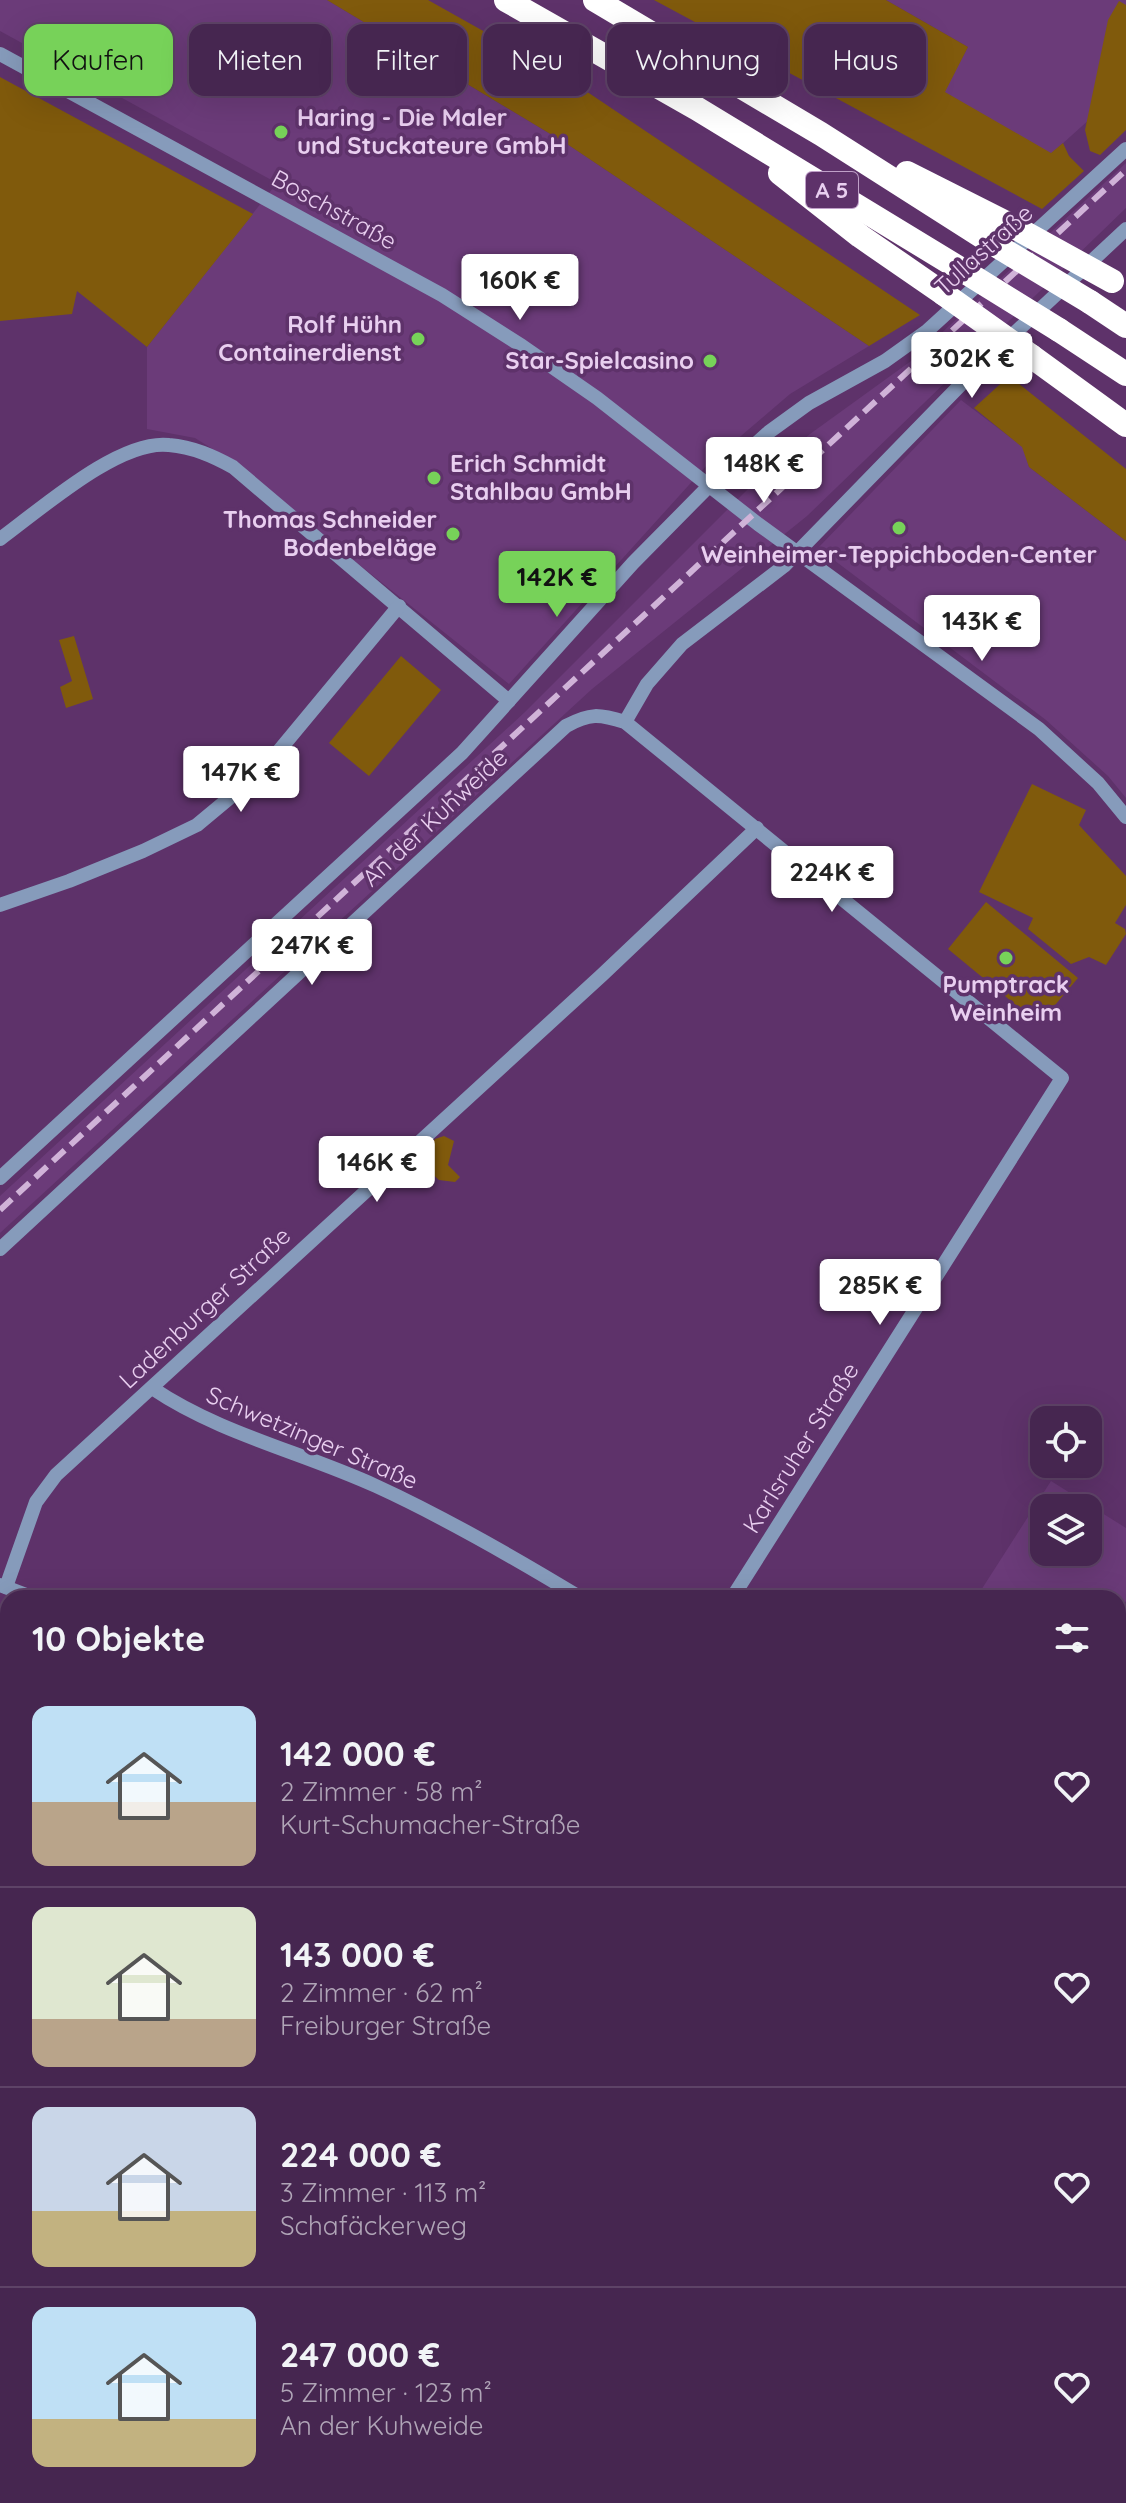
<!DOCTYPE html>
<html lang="de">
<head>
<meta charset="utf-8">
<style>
  body { margin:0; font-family:Quicksand,sans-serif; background:#50325a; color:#f1f3f6; height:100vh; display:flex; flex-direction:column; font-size:30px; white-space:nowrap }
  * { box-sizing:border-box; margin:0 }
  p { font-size:26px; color:#b0a5b7 }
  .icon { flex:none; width:44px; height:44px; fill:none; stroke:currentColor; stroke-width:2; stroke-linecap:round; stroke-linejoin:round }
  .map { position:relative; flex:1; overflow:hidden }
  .drawer { position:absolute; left:0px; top:1590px; width:1126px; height:914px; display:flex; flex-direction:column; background:#462650; border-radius:24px 24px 0 0; box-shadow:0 8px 32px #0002,0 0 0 2px #5e4367 }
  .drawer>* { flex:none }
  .hud { position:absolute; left:24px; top:24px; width:1078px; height:72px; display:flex; gap:16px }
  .tools { position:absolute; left:1030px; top:1406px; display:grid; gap:16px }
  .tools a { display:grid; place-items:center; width:72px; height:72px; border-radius:16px; background:#462650; box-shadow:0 8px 32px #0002,0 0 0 2px #5e4367; font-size:40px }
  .price { position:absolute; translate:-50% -68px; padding:0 18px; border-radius:8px; background:#fff; color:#222; font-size:26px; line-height:52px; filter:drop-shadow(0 2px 4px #0008) }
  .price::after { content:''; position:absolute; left:50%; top:48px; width:24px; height:18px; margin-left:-12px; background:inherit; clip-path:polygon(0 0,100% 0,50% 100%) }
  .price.current { background:#77d259; color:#111 }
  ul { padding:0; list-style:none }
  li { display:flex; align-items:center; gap:24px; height:200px; padding:0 32px }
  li+li { border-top:2px solid #5e4367 }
  li span { display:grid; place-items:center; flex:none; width:224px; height:160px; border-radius:16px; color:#555 }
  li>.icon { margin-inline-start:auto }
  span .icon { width:96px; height:96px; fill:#fffc; stroke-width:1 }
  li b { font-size:34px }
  h2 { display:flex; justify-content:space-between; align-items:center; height:96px; padding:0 32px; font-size:34px }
  .chip { padding:0 28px; border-radius:16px; background:#462650; box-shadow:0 8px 32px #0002,0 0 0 2px #5e4367; font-size:28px; line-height:72px }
  .chip.current { background:#77d259; color:#111 }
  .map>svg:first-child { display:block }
  .built { fill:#6b3b79; fill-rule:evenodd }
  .green { fill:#805a0c }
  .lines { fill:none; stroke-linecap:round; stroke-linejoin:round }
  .minor { stroke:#869bbb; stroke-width:14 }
  .major { stroke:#e3ecf9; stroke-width:20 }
  .highway { stroke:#fff; stroke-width:24 }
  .rail { stroke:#d0b3d8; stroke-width:6; stroke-dasharray:16 8; stroke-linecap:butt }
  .highway-bridge { stroke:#fff; stroke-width:24 }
  .poi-dot { fill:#77d259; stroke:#5e326a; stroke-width:3 }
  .labels { text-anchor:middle; stroke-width:7; stroke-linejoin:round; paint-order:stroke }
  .shield { fill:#5e326a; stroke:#bfa0c8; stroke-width:2 }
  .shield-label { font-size:22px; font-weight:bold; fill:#e9cff0 }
  .poi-label { font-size:24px; font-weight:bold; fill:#e9cff0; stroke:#5e326a; text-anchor:end }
  .street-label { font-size:24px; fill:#e9cff0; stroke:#5e326a }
</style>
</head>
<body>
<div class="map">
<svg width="1126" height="2503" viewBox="0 0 1126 2503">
  <rect width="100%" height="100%" fill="#5e326a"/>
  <g class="built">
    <polygon points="0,0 327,0 567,144 869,346 790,394 707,465 509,684 219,453 195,438 147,429 147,347 277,183 0,31"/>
    <polygon points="886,0 1126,0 1126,130 1091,118 1051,154 944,92 968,47"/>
    <polygon points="1126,163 1126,208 807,516 592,689 0,1233 0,1196 525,712 767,470 810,434 911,361"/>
    <polygon points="961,400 1023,447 1029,467 1126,541 1126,798 1108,776 1046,720 818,548"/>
    <path d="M1051 1481 1126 1528V1601L1118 1614V1598H976ZM1044 1508H1088V1552H1044Z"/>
    <polygon points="1126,1657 1126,1919 1118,1932 1118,1669"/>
    <polygon points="326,2496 873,2496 871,2503 321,2503"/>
  </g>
  <g class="green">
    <polygon points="327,0 428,0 562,75 920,315 869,346 567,144"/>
    <polygon points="654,0 886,0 968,47 945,92 1051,153 1063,143 1069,156 1084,171 1042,209"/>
    <polygon points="1119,1 1126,5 1126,130 1100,155 1090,151 1085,130 1108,20"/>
    <polygon points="0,77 253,214 147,347 77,291 72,314 0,321"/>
    <polygon points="1009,376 1126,469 1126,541 1029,467 1022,447 974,408"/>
    <polygon points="74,636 93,699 66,708 60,687 72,681 59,640"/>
    <polygon points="401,656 441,690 369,776 329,743"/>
    <polygon points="1032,784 1086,810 1079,825 1126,876 1126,905 1115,923 1125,929 1126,934 1106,965 1089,957 1071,964 1028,929 1033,918 979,892"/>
    <polygon points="986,902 1078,978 1039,1024 948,949"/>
    <polygon points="444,1136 454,1141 448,1165 460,1177 455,1182 439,1180 429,1171 429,1149 435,1139"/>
    <polygon points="1124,2272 1126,2274 1126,2374 1118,2367 1118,2287"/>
  </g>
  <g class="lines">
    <g class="minor">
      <polyline points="0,54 442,295 522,346 597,398 758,524 1039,729 1098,783 1126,817"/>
      <path d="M0 539C40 510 119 439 169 445 193 447 213 456 233 467L509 701"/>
      <polyline points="625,722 647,684 682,644 784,566 973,372 1126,229"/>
      <polyline points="0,905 69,881 143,851 197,825 263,770 399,606"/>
      <polyline points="0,1178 462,753 633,563 709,486 769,432 809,403 885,361 927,331 1126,149"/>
      <path d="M0 1249 566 726C590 713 599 714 625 722L1062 1078 732 1598"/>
      <path d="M152 1388C220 1434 302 1452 376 1486 446 1518 515 1558 581 1598"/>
      <polyline points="0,1585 34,1598"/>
      <polyline points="6,1587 36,1502 56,1475 602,975 757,828"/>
      <polyline points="1118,1651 1126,1638"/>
      <polyline points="0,2180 8,2187"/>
      <polyline points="0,2387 8,2393"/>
      <polyline points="138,2496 147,2503"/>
      <polyline points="238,2503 245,2496"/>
      <polyline points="276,2503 279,2496"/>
    </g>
    <g class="major">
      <polyline points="1118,2056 1126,2043"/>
      <polyline points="1118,2134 1126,2120"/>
      <polyline points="923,2503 926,2496"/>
      <polyline points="963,2503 966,2496"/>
    </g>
    <g class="highway">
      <polyline points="506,0 696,108 967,273"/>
      <polyline points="595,0 821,134 997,246"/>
      <polyline points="780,173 860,236 944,294"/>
      <polyline points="907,173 1016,228"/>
      <polyline points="1090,302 1126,326"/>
      <polyline points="1059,330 1126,374"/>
      <polyline points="1031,356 1126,425"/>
    </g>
    <polyline class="rail" points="0,1210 1126,170"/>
    <g class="highway-bridge">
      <polyline points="1016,228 1112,281"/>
      <polyline points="997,246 1090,302"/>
      <polyline points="967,273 1059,330"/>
      <polyline points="944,294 1031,356"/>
    </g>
  </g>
  <g class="poi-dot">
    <circle cx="281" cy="132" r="8"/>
    <circle cx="418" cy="339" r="8"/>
    <circle cx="710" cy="361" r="8"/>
    <circle cx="434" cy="478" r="8"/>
    <circle cx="899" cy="528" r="8"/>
    <circle cx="453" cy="534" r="8"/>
    <circle cx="1006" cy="958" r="8"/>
  </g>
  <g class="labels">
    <rect class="shield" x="806" y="172" width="52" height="36" rx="6"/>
    <g class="shield-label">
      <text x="832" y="198">A 5</text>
    </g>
    <g class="poi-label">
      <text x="297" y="126" text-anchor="start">Haring - Die Maler<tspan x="297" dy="28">und Stuckateure GmbH</tspan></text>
      <text x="402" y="333">Rolf Hühn<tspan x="402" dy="28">Containerdienst</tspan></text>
      <text x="694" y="369">Star-Spielcasino</text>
      <text x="450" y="472" text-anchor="start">Erich Schmidt<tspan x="450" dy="28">Stahlbau GmbH</tspan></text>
      <text x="437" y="528">Thomas Schneider<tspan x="437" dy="28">Bodenbeläge</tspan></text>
      <text x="899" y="563" text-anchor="middle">Weinheimer-Teppichboden-Center</text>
      <text x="1006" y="993" text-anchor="middle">Pumptrack<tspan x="1006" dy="28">Weinheim</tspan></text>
    </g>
    <g class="street-label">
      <text transform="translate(334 210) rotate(29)" y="8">Boschstraße</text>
      <text transform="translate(984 250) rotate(-42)" y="8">Tullastraße</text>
      <text transform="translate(435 818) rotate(-43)" y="8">An der Kuhweide</text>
      <text transform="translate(205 1308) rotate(-43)" y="8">Ladenburger Straße</text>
      <text transform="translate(312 1438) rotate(23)" y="8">Schwetzinger Straße</text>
      <text transform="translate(801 1448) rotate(-58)" y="8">Karlsruher Straße</text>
    </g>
  </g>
</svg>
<div class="tools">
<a><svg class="icon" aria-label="locate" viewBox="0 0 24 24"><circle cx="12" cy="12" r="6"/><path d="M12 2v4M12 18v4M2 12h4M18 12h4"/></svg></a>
<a><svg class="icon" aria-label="layers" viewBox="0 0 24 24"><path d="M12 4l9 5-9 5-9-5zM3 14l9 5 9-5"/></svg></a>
</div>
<b class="price" style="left:520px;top:322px">160K €</b>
<b class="price" style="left:972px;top:400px">302K €</b>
<b class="price" style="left:764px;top:505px">148K €</b>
<b class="price current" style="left:557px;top:619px">142K €</b>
<b class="price" style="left:982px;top:663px">143K €</b>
<b class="price" style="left:241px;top:814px">147K €</b>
<b class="price" style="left:832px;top:914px">224K €</b>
<b class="price" style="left:312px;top:987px">247K €</b>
<b class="price" style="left:377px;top:1204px">146K €</b>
<b class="price" style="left:880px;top:1327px">285K €</b>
<div class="hud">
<a class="chip current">Kaufen</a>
<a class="chip">Mieten</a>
<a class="chip">Filter</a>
<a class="chip">Neu</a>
<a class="chip">Wohnung</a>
<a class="chip">Haus</a>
</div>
<section class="drawer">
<h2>10 Objekte<svg class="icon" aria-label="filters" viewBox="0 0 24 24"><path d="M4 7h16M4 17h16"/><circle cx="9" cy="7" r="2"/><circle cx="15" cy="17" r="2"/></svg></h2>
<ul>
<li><span style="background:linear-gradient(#bfe0f5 60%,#b9a48a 0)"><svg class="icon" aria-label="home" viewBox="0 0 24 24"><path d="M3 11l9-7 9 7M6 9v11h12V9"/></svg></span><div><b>142 000 €</b><p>2 Zimmer · 58 m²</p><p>Kurt-Schumacher-Straße</p></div><svg class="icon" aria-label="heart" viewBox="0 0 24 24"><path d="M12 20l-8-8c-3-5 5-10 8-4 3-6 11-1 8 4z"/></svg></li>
<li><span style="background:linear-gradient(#dfe7d0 70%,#b9a48a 0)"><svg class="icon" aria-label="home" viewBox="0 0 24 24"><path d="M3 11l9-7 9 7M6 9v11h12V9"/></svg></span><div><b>143 000 €</b><p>2 Zimmer · 62 m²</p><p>Freiburger Straße</p></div><svg class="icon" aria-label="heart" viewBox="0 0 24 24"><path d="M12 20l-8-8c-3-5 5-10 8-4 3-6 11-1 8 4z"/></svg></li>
<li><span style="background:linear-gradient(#c9d6e8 65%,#c2b280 0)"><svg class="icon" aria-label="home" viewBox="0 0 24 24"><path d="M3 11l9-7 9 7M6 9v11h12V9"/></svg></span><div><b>224 000 €</b><p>3 Zimmer · 113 m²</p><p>Schafäckerweg</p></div><svg class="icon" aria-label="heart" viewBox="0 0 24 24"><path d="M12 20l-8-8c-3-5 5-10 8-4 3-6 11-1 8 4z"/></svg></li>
<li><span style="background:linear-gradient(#bfe0f5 70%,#c2b280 0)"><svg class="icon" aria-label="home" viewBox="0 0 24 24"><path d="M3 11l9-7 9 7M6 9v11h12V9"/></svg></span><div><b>247 000 €</b><p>5 Zimmer · 123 m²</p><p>An der Kuhweide</p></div><svg class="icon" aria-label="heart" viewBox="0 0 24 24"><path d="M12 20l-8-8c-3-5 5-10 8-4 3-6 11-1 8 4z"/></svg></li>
</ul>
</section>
</div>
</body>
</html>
